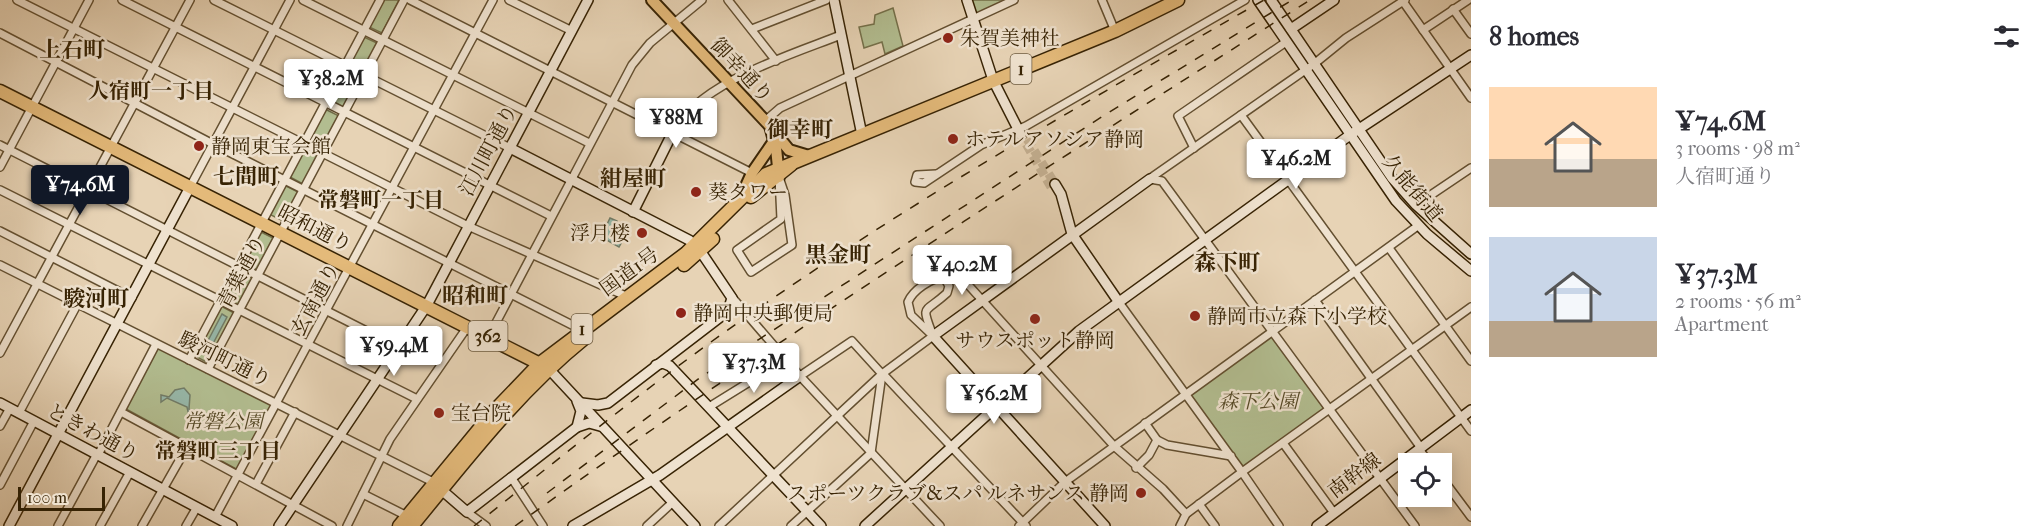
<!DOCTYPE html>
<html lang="en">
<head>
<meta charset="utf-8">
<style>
  body { margin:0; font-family:"IM FELL French Canon","Noto Serif JP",serif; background:#f2f2f3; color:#2b2b33; height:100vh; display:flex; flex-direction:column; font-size:22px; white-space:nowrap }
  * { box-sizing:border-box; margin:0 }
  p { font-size:20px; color:#7c7c81 }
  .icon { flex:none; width:33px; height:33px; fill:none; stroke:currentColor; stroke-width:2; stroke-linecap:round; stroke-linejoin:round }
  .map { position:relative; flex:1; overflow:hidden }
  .sheet { display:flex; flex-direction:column; background:#fff; width:570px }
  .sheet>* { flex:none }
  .buttons { position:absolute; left:1398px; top:453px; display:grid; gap:12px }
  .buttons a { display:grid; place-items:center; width:54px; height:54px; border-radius:0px; background:#fff; box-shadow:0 3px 15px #0003; font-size:30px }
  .scale { position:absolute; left:18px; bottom:15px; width:87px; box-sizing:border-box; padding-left:6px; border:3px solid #372304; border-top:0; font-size:16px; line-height:21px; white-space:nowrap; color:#372304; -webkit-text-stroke:4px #efe2cf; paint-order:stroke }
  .price { position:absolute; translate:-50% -51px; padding:0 14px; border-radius:6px; background:#fff; color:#222; font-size:20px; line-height:39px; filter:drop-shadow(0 2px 3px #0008) }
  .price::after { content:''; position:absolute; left:50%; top:36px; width:18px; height:14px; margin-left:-9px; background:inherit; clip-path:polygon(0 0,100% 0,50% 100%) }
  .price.on { background:#111827; color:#fff }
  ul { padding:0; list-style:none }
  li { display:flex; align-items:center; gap:18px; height:150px; padding:0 18px }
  li span { display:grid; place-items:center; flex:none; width:168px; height:120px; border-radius:0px; color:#555 }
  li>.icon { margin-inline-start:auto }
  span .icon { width:72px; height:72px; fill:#fffc; stroke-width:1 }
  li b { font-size:26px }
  h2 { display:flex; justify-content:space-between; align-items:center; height:72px; padding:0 18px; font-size:26px }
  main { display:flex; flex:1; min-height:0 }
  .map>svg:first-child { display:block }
  .green { fill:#b2bd90; stroke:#74704a; stroke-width:1.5 }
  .water { fill:#97b8aa; stroke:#717c68; stroke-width:1.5 }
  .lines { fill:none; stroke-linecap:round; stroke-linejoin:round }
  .secondary-tunnel { stroke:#c4b092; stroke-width:9; stroke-dasharray:9 4.5; stroke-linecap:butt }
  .street-casing { stroke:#634f30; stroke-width:10 }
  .secondary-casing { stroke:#372304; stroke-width:12 }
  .primary-casing { stroke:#372304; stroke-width:14 }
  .highway-casing { stroke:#372304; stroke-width:15 }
  .street { stroke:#efe2cf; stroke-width:7 }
  .secondary { stroke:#efe2cf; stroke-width:9 }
  .primary { stroke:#e4ba7a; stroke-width:10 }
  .highway { stroke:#e4ba7a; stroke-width:12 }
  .rail { stroke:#372304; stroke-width:1.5; stroke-dasharray:10 10; stroke-linecap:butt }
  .poi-dot { fill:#8f2418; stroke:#efe2cf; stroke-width:2 }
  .labels { text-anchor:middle; stroke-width:5; stroke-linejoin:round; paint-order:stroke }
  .shield { fill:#efe2cf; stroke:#6e5c41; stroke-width:1.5 }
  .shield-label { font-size:18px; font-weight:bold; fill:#372304 }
  .poi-label { font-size:20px; fill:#372304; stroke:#efe2cf; text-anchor:start }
  .street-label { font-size:20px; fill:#372304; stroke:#efe2cf }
  .park-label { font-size:20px; font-style:italic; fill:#564a27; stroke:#efe2cf }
  .neighbourhood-label { font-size:21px; font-weight:bold; fill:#372304; stroke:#efe2cf }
  .quarter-label { font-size:22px; font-weight:bold; fill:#372304; stroke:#efe2cf }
</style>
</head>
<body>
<main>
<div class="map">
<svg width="1471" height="526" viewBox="0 0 1471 526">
  <rect width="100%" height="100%" fill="#e7d3b5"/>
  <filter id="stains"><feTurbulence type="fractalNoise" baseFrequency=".00333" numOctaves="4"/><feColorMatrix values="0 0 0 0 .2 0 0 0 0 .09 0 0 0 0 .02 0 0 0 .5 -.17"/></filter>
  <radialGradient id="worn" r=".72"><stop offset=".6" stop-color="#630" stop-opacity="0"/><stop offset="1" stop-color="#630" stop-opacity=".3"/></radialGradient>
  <g class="green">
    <polygon points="383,0 399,0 382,33 369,27"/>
    <polygon points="968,0 1009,0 973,18"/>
    <polygon points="893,8 903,46 885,54 882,42 864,48 859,27 874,24 875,15"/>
    <polygon points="364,37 377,43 364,68 351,62"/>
    <polygon points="346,71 359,77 343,107 331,101"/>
    <polygon points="325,109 339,116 323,148 308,141"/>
    <polygon points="304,149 318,156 303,184 290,177"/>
    <polygon points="284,185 298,192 283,221 269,214"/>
    <polygon points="261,232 273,238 257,270 244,263"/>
    <polygon points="240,270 254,277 239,306 226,299"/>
    <polygon points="221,306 234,313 208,363 195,356"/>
    <polygon points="1272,335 1325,408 1242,468 1188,394"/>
    <polygon points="158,348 273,405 238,470 126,409"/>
  </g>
  <g class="water">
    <polygon points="610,218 617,221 617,234 623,240 619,247 601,237"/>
    <polygon points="222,314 227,317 207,355 202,352"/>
    <polygon points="184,388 190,395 189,409 194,413 189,416 187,407 167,398 161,402 161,395 169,397 175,390"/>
  </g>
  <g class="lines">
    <polyline class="secondary-tunnel" points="1051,187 1021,135 1027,139 1055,184"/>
    <g class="street-casing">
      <g id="street">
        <polyline points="17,0 468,226 628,297"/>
        <polyline points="122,0 551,216"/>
        <polyline points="214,0 510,148"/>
        <polyline points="303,0 589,143"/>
        <polyline points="410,0 752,173"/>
        <polyline points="509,0 572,31"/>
        <polyline points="728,0 776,61"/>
        <polyline points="1102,0 1115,31"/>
        <polyline points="1402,0 1471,98"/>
        <polyline points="1453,9 1471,34"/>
        <polyline points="752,29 826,0"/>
        <polyline points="1423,30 1468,0"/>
        <polyline points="0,33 213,144 582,330"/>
        <polyline points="1241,115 1471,431"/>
        <polyline points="765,121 780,108 1014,0"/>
        <path d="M672 134C697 83 790 55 841 35"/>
        <polyline points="0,145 398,347"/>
        <polyline points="1194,148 1178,116 1286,42"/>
        <polyline points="0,167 89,0"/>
        <polyline points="936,174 917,175 915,182 924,183 981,145 1026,126 1245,0"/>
        <polygon points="779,177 785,195 792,245 751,272 737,250 781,219"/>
        <polyline points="1152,177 1314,64 1346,38 1405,0"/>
        <polyline points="1150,179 1162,181 1415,526"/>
        <polyline points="190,187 290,0"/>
        <polyline points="0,190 417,399"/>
        <polyline points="1416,205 1471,168"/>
        <polyline points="0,231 132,298"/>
        <polyline points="1389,248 1471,361"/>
        <polyline points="0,265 435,483"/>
        <polyline points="940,277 950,262 962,278 1114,446 1163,489 1186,514"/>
        <path d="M944 277 949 286 947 293C923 315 921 303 933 336L911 315 908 302C913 290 931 278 944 277Z"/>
        <polyline points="731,296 800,376 940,526"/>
        <polyline points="1315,300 1421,448"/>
        <polyline points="1118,301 1242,472 1471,307"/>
        <polyline points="489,336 632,65 650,43 702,0"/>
        <polyline points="0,353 190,0"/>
        <polyline points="189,360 380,0"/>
        <polyline points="208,369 404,0"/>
        <polyline points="883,374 1026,526"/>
        <polyline points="709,407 785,360"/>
        <polyline points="121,412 332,526"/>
        <polyline points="19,413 78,303"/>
        <polyline points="1145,423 1157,440 1167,445 1231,456"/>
        <polyline points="0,426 10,408"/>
        <polyline points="1283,443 1334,513"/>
        <polyline points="1419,449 1430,464"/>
        <polyline points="98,455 156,344"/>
        <polyline points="1136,468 1149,455 1157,440"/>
        <polyline points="511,477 543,526"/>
        <polyline points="1442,478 1471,517"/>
        <polyline points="256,484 295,412"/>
        <polyline points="0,485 34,421"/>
        <polyline points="363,494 407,516"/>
        <polyline points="1199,504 1215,526"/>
        <polyline points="467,512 486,526"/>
        <polyline points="215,517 493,0"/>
        <polyline points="58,526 97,454"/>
        <polyline points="100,526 130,472"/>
        <polyline points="142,526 187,447"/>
        <polyline points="186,526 197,507"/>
        <polyline points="347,526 390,439 468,326"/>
        <polyline points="647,526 673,502"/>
        <polyline points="719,526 882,374 852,341 800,376"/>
        <polyline points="791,526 871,453 882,374 933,336"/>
        <polyline points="1019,526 1065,482 1419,225"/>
        <polyline points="1180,526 1186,514 1242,472 1279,526"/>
      </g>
    </g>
    <g class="secondary-casing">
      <g id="secondary">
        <polyline points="834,0 862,135"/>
        <polyline points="967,0 993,80 1021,135"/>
        <polyline points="1258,0 1396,201 1427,234 1471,271"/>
        <polyline points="1271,0 1392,178 1416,205 1471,254"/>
        <polyline points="1291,29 1334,0"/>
        <polyline points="510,148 689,240 701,252 732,298 728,311 608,403 598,405 582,403"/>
        <polyline points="1055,184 1061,194 1072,234 1118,301"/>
        <polyline points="633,212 672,134"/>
        <polyline points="656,365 663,363 670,366 821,526"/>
        <polyline points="548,368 695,526"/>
        <polyline points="0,403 232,526"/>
        <polyline points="577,427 581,411 577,401"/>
        <polyline points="437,486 467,512 577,427 589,423 600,426"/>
        <polyline points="9,526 190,187"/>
        <polyline points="279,526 427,305 588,0"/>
        <polyline points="573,526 660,475 800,376"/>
        <polyline points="865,526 1079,331 1350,135 1471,55"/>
        <polyline points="1105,526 933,336 1150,179"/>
        <polyline points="1317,526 1471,410"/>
      </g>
    </g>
    <g class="primary-casing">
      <g id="primary">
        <polyline points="652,0 770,126 776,148 779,177"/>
        <polyline points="771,128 789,150 809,156"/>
        <polyline points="742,195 752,173 774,141"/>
      </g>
    </g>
    <g class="highway-casing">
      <g id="highway">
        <polyline points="0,91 548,368"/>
        <polyline points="751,197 791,165"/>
        <polyline points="684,265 713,239"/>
        <polyline points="399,526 493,412 540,363 686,253 766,174 1115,31 1178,0"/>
        <path d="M412 526C467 459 518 392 585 338"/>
      </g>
    </g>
    <use href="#street" class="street"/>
    <use href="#secondary" class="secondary"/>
    <use href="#primary" class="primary"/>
    <use href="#highway" class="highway"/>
    <g class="rail">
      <polyline points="547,493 701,377 1103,116 1292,0"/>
      <path d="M474 526C561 457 648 386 739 322 907 203 1086 102 1264 0"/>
      <path d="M515 526C773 341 1042 170 1310 0"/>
    </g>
  </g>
  <g class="poi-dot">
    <circle cx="948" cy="38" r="6"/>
    <circle cx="953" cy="139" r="6"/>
    <circle cx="199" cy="146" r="6"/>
    <circle cx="696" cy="192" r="6"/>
    <circle cx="642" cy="233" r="6"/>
    <circle cx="681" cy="313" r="6"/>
    <circle cx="1195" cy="316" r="6"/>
    <circle cx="1035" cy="319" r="6"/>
    <circle cx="439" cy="413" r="6"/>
    <circle cx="1141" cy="493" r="6"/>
  </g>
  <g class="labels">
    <g class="shield">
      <rect x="1010.5" y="54" width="21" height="30" rx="4.5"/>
      <rect x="571.5" y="314" width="21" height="30" rx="4.5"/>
      <rect x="468.5" y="321" width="39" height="30" rx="4.5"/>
    </g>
    <g class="shield-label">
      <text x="1021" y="75">1</text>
      <text x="582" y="335">1</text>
      <text x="488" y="342">362</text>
    </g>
    <g class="poi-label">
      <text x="960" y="45">朱賀美神社</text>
      <text x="965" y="146">ホテルアソシア静岡</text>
      <text x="211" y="153">静岡東宝会館</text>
      <text x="708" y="199">葵タワー</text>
      <text x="630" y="240" text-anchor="end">浮月楼</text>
      <text x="693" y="320">静岡中央郵便局</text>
      <text x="1207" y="323">静岡市立森下小学校</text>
      <text x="1035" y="347" text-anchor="middle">サウスポット静岡</text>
      <text x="451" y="420">宝台院</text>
      <text x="1129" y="500" text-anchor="end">スポーツクラブ&amp;スパ ルネサンス 静岡</text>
    </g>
    <g class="street-label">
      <text transform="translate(742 70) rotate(47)" y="7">御幸通り</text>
      <text transform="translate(488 150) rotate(-62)" y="7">江川町通り</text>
      <text transform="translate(1413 188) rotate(50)" y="7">久能街道</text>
      <text transform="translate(315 228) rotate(27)" y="7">昭和通り</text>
      <text transform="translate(629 271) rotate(-36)" y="7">国道1号</text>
      <text transform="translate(241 272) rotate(-62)" y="7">青葉通り</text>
      <text transform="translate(315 299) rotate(-62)" y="7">玄南通り</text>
      <text transform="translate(225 359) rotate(26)" y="7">駿河町通り</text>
      <text transform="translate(93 432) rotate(28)" y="7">ときわ通り</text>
      <text transform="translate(1354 475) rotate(-37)" y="7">南幹線</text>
    </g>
    <g class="park-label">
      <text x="1258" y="408">森下公園</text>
      <text x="223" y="428">常磐公園</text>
    </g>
    <g class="neighbourhood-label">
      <text x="151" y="98">人宿町一丁目</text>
      <text x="381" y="207">常磐町一丁目</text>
      <text x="218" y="458">常磐町三丁目</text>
    </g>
    <g class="quarter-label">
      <text x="72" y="57">上石町</text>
      <text x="800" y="137">御幸町</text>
      <text x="246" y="184">七間町</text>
      <text x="633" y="186">紺屋町</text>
      <text x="838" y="262">黒金町</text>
      <text x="1227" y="270">森下町</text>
      <text x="475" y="303">昭和町</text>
      <text x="96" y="306">駿河町</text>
    </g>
  </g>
  <rect width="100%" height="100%" filter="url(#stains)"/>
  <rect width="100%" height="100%" fill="url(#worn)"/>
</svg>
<div class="buttons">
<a><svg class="icon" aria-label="locate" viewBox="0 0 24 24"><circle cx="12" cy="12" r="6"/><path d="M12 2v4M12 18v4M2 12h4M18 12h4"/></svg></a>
</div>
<div class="scale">100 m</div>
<b class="price" style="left:331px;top:110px">¥38.2M</b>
<b class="price" style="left:676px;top:149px">¥88M</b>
<b class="price" style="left:1296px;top:190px">¥46.2M</b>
<b class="price on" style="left:80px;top:216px">¥74.6M</b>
<b class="price" style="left:962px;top:296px">¥40.2M</b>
<b class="price" style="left:394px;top:377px">¥59.4M</b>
<b class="price" style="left:754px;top:394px">¥37.3M</b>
<b class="price" style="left:994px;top:425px">¥56.2M</b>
</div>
<section class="sheet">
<h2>8 homes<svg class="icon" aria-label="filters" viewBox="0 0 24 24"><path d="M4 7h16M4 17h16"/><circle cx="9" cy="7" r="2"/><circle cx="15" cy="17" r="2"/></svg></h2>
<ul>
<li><span style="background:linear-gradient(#ffd9b3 60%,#b9a48a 0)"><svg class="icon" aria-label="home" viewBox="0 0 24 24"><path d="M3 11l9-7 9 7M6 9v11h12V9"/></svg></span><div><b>¥74.6M</b><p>3 rooms · 98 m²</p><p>人宿町通り</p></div></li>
<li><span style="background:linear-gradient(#c9d6e8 70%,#b9a48a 0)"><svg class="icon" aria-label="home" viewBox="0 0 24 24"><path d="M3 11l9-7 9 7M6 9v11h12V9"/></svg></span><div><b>¥37.3M</b><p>2 rooms · 56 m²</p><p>Apartment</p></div></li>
</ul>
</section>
</main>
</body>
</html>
